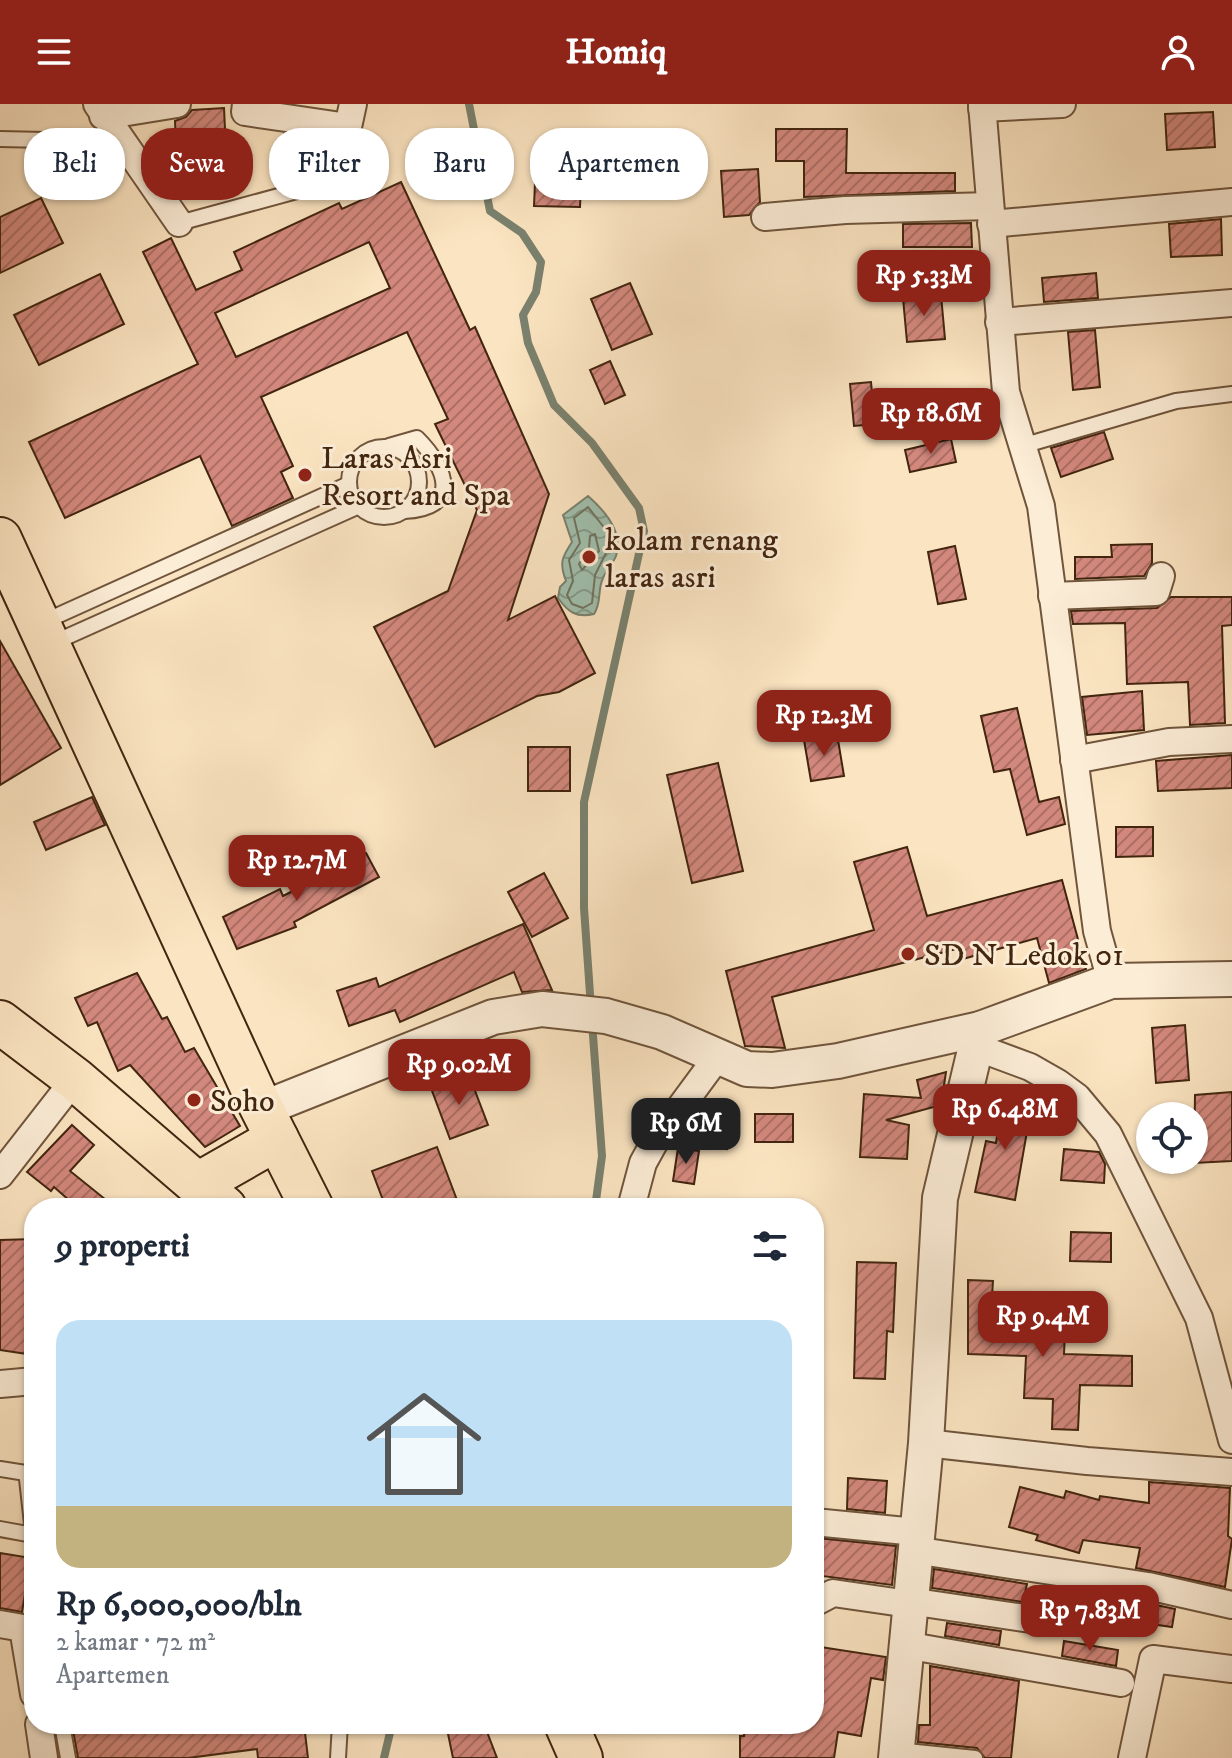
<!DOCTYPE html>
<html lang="id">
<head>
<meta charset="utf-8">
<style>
  body { margin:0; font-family:"IM FELL DW Pica",serif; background:#f6f6f7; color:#1f2937; height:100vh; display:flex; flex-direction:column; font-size:30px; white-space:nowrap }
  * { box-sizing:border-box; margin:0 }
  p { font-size:26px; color:#747a83 }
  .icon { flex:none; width:44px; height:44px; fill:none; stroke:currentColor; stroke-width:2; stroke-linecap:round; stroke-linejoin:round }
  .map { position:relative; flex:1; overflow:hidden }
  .sheet { position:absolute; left:24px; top:1094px; width:800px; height:536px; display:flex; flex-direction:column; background:#fff; border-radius:32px; box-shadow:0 2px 6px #0004 }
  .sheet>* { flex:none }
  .guide { position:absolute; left:24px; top:24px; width:800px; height:72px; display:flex; gap:16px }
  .controls { position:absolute; left:1136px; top:998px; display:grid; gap:16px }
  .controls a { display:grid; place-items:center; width:72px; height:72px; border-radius:50%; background:#fff; box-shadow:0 2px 6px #0004; font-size:40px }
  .price { position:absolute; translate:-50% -68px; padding:0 18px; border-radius:16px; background:#8f2418; color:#fff; font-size:26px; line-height:52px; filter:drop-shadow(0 2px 4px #0008) }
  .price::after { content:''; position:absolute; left:50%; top:48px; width:24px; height:18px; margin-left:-12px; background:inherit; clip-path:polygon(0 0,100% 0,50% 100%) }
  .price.current { background:#222; color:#fff }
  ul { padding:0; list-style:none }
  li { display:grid; align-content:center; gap:16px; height:424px; padding:0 32px }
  li span { display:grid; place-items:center; height:248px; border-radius:24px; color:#555 }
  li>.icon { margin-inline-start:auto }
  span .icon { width:144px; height:144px; fill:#fffc; stroke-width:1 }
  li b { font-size:34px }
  h2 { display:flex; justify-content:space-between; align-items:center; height:96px; padding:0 32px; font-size:34px }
  .chip { padding:0 28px; border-radius:32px; background:#fff; box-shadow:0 2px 6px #0004; font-size:28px; line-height:72px }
  .chip.current { background:#8f2418; color:#fff }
  header { display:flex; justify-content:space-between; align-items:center; height:104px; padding:0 32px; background:#8f2418; color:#fff; font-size:36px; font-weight:800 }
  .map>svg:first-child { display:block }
  .water { fill:url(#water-waves); stroke:#7a816e; stroke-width:2 }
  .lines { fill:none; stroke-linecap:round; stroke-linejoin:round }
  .shore { stroke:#71725e; stroke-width:2 }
  .stream { stroke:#7a816e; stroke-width:8 }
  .building { fill:url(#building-hatch); stroke:#42250f; stroke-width:2; fill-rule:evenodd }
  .service-casing { stroke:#70553c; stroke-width:18 }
  .minor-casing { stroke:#70553c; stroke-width:30 }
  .tertiary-casing { stroke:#70553c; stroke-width:38 }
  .primary-casing { stroke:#42250f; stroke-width:46 }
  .service { stroke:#fcedd7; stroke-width:14 }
  .minor { stroke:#fcedd7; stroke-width:26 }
  .tertiary { stroke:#fcedd7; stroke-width:34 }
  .primary { stroke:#fbe4c1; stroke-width:42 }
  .poi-dot { fill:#8f2418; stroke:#fcedd7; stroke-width:3 }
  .labels { text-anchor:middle; stroke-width:6; stroke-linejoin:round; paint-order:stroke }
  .poi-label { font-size:32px; fill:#42250f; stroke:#fcedd7; text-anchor:start }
</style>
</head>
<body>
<header><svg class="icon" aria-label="menu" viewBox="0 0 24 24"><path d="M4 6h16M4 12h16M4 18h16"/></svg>Homiq<svg class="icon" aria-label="person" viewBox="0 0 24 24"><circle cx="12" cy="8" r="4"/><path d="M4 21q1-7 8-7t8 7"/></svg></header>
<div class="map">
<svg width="1232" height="1654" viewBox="0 0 1232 1654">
  <defs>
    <pattern id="water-waves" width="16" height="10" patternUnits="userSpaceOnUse" patternTransform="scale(2)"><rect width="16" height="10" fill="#a0bfad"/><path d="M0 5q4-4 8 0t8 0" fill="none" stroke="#849b8b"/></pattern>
    <pattern id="building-hatch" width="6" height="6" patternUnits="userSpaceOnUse" patternTransform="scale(2)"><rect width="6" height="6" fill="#d3887d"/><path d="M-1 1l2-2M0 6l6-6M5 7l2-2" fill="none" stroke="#ad6f65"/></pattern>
  </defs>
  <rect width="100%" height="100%" fill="#fbe4c1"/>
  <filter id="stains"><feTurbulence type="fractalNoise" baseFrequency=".0025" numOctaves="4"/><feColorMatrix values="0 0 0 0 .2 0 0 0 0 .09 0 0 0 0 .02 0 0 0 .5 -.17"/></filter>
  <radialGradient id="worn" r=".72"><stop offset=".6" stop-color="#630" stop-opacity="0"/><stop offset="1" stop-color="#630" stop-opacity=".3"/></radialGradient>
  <path class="water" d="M588 392C604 406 624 428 616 452 613 460 606 466 603 474 597 487 602 498 594 510 576 514 568 508 558 494L560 483 566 477C559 459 562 453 572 438L563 411Z"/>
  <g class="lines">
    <g class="shore">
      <polygon points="588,403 606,426 610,441 595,471 592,499 583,504 572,500 567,491 573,477 569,456 580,439 574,414"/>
      <polygon points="595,430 599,447 582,466 579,460 589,444 590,432"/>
    </g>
    <g class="stream">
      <polyline points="469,0 490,107 522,129 541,158 536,188 523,211 528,239 554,301 592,339 639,404 644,427 584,698 584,804 591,904"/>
      <polyline points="592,918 602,1052 595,1104"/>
      <polyline points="384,1654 392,1620"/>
    </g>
  </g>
  <g class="building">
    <polygon points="224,4 227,67 177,70 175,17 186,13 192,6"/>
    <polygon points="1213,8 1215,43 1167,46 1165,10"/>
    <polygon points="776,25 847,25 846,69 955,69 955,87 804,93 804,57 776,57"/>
    <polygon points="284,30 309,34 306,71 280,69"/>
    <polygon points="97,45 97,86 65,86 66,46"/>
    <polygon points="536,56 582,58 580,103 534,102"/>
    <polygon points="758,65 760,98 749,111 724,113 721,67"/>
    <path d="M401 78 470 226 475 223 549 390 508 516 555 492 595 569 559 588 537 592 435 643 374 523 448 487 477 406 435 320 448 315 407 228 261 293 293 362 281 368 293 394 232 422 200 352 65 414 29 338 198 260 143 148 171 134 196 186 242 166 234 148 339 99 342 105ZM369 138 390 184 236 253 215 209Z"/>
    <polygon points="41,94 63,139 0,169 0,113"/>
    <polygon points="1221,115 1222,151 1171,153 1169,120"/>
    <polygon points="971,119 972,143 903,143 903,120"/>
    <polygon points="1096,169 1098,194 1044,198 1042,174"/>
    <polygon points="100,170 124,220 39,261 14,211"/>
    <polygon points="630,179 652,230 612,246 591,195"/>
    <polygon points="941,191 945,235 907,238 903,194"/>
    <polygon points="1095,226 1100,283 1073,286 1068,228"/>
    <polygon points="610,257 625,291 605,300 590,266"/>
    <polygon points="871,278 875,320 854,322 850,280"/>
    <polygon points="1104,328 1113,355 1061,373 1051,344"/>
    <polygon points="951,335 956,358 910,368 905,346"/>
    <polygon points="1152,440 1152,459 1144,472 1075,475 1075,453 1112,453 1111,441"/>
    <polygon points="955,442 966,495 938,500 928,448"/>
    <polygon points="1171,493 1232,493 1232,521 1222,522 1225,619 1190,621 1188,578 1127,580 1125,519 1073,520 1071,507 1157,504"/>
    <polygon points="0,537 61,644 0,681"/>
    <polygon points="1142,587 1144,626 1087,631 1082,593"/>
    <polygon points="1017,604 1039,698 1059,693 1065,720 1027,731 1010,665 994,668 981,612"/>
    <polygon points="837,630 844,672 811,677 804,636"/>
    <rect x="528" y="643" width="42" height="44"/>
    <polygon points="1232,651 1232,684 1158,687 1156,657"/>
    <polygon points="718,659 743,767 692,779 667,671"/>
    <polygon points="92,693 105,721 46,746 34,718"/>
    <polygon points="1116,723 1153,723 1153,752 1116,753"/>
    <polygon points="907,743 927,812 1062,776 1086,865 1049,879 1037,834 963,855 960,844 772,893 785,944 745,942 726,867 874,826 854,758"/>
    <polygon points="366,749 379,773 294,818 296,823 237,845 223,813 280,785 283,792"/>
    <polygon points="544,769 568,814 532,833 508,788"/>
    <polygon points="523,820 552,886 522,888 514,868 400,918 395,906 349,922 337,887 376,874 379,883"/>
    <polygon points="137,869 162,915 167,913 185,948 194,944 240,1022 205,1043 130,961 118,967 97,918 88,922 75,894"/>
    <polygon points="1185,921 1189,976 1156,979 1152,924"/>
    <polygon points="946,968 941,1001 886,1016 909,1021 907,1055 860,1053 864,990 921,994 917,976"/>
    <polygon points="469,971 488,1021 450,1035 431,984"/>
    <polygon points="1232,988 1232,1057 1194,1059 1195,991"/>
    <polygon points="1003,994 1032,999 1015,1096 975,1088 986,1037 996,1039"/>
    <rect x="755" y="1010" width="38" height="28"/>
    <polygon points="694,1014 731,1021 727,1045 690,1039"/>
    <polygon points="72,1021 94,1041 70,1067 116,1104 78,1104 54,1083 51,1087 27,1068"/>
    <polygon points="437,1043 460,1104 386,1104 372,1067"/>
    <polygon points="678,1044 699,1047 694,1080 673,1077"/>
    <polygon points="1064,1045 1099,1048 1105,1060 1104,1079 1061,1076"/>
    <polygon points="1071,1128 1111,1129 1111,1158 1070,1157"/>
    <polygon points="34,1135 34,1251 0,1246 0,1136"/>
    <polygon points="857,1158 896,1159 893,1228 887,1227 885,1275 854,1274"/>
    <polygon points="968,1176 993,1177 990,1224 1065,1228 1064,1250 1132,1252 1132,1282 1080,1281 1078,1326 1052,1325 1053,1295 1024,1294 1026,1252 968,1250"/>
    <polygon points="848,1374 887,1377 885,1409 847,1405"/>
    <polygon points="1149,1378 1230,1384 1228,1432 1232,1435 1225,1483 1136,1464 1140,1444 1083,1436 1079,1449 1036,1436 1038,1431 1009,1423 1020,1383 1064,1394 1066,1387 1099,1396 1100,1392 1149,1399"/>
    <polygon points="817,1434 896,1442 892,1481 814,1471"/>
    <polygon points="0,1449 31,1454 22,1508 0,1504"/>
    <polygon points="934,1465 1027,1480 1023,1498 932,1484"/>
    <polygon points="1133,1496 1175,1505 1172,1523 1130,1517"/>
    <polygon points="947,1519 1001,1527 999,1541 945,1532"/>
    <polygon points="1064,1537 1118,1546 1116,1562 1062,1552"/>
    <polygon points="814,1542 886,1553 883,1576 871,1574 861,1632 838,1628 834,1654 740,1654 740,1632 744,1632 744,1620 814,1620"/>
    <polygon points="930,1562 1019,1577 1011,1654 985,1654 977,1644 918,1638 919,1621 930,1621"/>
    <polygon points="72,1620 304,1620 308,1654 258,1654 257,1645 188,1654 78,1654"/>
    <polygon points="446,1620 484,1620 497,1654 453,1654"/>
  </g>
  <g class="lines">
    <g class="service-casing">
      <g id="service">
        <polyline points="0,35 91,37 113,27"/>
        <polyline points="179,119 330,78 335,74 348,23"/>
        <path d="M389 342 417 334C448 365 461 405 404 407"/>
        <polyline points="1022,342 1176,297 1232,290"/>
        <circle cx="384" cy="378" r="35"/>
        <polyline points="41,519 349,380"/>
        <polyline points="53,539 359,402"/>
        <polyline points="0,1365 32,1370"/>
        <polyline points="34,1370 27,1375 34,1438"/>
        <polyline points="0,1425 33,1431"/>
        <polyline points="62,1620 68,1654"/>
        <polyline points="897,1646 975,1654"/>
        <polyline points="338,1654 340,1620"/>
      </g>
    </g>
    <g class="minor-casing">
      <g id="minor">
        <polyline points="97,0 179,119"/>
        <polyline points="246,0 245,8 348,23 353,0"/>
        <polyline points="982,0 1006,288 1041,402 1097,827 1111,877"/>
        <polyline points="982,4 1062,0"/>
        <polyline points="103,12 177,0"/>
        <polyline points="765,113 845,106 990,102"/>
        <polyline points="991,120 1232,98"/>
        <polyline points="999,218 1232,199"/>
        <polyline points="1052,492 1156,488 1161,472"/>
        <polyline points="1074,656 1169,638 1232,635"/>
        <polyline points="976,943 1030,963 1058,979 1077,993 1108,1030 1199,1214 1232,1336"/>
        <polyline points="0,1071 75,975"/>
        <polyline points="631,1104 643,1059 654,1039 716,955"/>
        <polyline points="0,1280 34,1277"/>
        <polyline points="926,1339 1087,1357 1232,1368"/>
        <polyline points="814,1418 916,1428"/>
        <polyline points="914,1446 1148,1482 1232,1501"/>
        <polyline points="909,1497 1045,1517"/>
        <polyline points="814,1499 833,1489 909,1500"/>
        <polyline points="0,1520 23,1524 34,1590"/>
        <polyline points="905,1541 1121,1579"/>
        <polyline points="39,1620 44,1654"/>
        <polyline points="1132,1654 1153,1555 1232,1565"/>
      </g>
    </g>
    <g class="tertiary-casing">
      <g id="tertiary">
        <polyline points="262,1005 493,913 542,905 606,912 662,928 747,965 772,966 838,957 980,925 1111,877 1232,875"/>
        <polyline points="896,1654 926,1339 940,1094 980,925"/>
      </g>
    </g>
    <g class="primary-casing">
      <g id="primary">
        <polyline points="0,435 256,993 312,1104"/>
        <polyline points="0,918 75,975 225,1104"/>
        <polyline points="198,1080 277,1035"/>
        <polyline points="566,1620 581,1654"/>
      </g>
    </g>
    <use href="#service" class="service"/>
    <use href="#minor" class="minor"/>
    <use href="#tertiary" class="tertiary"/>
    <use href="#primary" class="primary"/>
  </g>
  <g class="poi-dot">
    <circle cx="305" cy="371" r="8"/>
    <circle cx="589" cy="453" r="8"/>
    <circle cx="908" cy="850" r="8"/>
    <circle cx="194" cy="996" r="8"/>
  </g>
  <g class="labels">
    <g class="poi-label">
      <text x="321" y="364">Laras Asri<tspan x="321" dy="37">Resort and Spa</tspan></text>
      <text x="605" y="446">kolam renang<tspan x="605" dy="37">laras asri</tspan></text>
      <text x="924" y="861">SD N Ledok 01</text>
      <text x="210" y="1007">Soho</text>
    </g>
  </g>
  <rect width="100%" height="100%" filter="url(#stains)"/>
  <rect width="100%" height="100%" fill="url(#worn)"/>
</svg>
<div class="controls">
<a><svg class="icon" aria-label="locate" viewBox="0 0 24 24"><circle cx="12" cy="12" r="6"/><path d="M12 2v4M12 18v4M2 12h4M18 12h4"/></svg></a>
</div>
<b class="price" style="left:924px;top:214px">Rp 5.33M</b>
<b class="price" style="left:931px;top:352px">Rp 18.6M</b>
<b class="price" style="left:824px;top:654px">Rp 12.3M</b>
<b class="price" style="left:297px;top:799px">Rp 12.7M</b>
<b class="price" style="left:459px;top:1003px">Rp 9.02M</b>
<b class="price" style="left:1005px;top:1048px">Rp 6.48M</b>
<b class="price current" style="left:686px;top:1062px">Rp 6M</b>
<b class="price" style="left:1043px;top:1255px">Rp 9.4M</b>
<b class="price" style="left:1090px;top:1549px">Rp 7.83M</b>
<div class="guide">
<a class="chip">Beli</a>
<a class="chip current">Sewa</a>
<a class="chip">Filter</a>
<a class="chip">Baru</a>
<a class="chip">Apartemen</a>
</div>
<section class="sheet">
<h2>9 properti<svg class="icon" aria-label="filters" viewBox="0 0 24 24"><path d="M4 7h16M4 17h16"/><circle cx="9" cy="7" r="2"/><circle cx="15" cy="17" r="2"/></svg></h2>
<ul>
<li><span style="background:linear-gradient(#bfe0f5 75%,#c2b280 0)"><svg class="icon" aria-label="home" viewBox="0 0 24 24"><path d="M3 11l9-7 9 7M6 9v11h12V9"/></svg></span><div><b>Rp 6,000,000/bln</b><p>2 kamar · 72 m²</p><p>Apartemen</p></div></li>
</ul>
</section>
</div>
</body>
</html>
